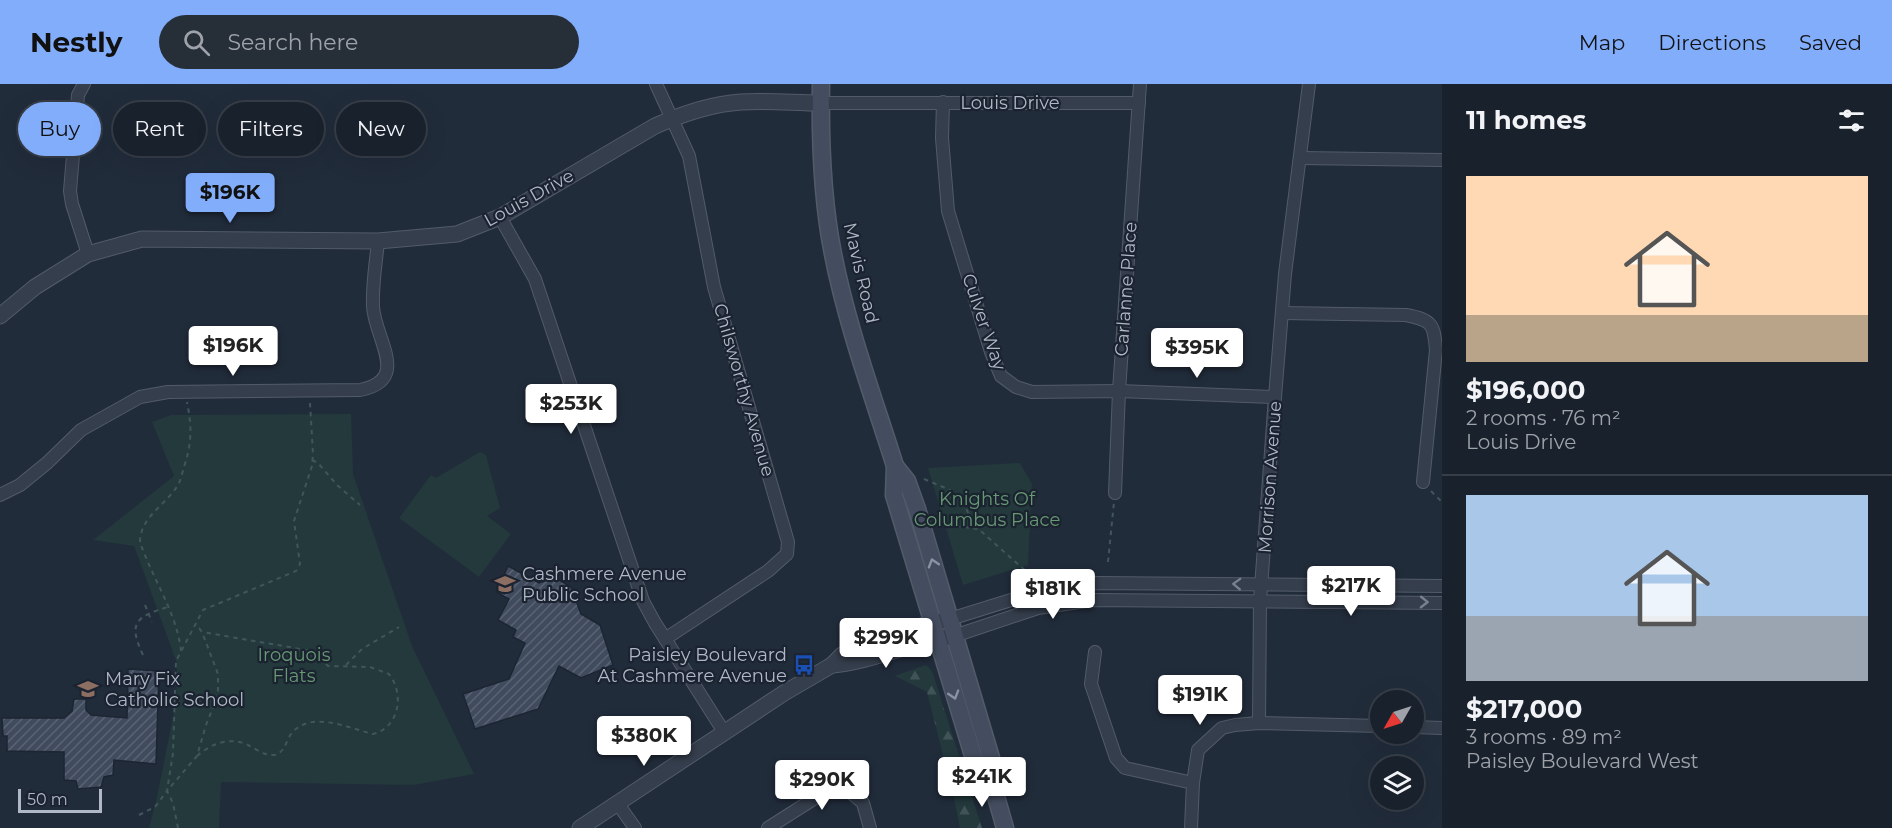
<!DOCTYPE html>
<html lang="en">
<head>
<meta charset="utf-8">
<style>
  body { margin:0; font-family:Montserrat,sans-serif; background:#262e38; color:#f1f3f6; height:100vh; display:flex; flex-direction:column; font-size:22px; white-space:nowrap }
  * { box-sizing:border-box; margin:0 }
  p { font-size:20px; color:#9fa3a9 }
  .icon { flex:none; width:33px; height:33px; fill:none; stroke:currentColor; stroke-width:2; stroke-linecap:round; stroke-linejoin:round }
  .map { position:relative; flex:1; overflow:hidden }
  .details { display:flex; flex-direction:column; background:#19212c; width:450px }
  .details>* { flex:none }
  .hud { position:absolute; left:18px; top:18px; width:570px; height:54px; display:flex; gap:12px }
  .needle { width:39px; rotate:231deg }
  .fabs { position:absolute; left:1370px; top:606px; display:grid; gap:12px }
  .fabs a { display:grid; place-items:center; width:54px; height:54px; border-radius:50%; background:#19212c; box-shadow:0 6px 24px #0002,0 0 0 2px #373e48; font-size:30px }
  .scale { position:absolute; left:18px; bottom:15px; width:84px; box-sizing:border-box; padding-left:6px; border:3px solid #b0b8c7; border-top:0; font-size:16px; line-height:21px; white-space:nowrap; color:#b0b8c7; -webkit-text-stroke:4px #1b2330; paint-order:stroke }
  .price { position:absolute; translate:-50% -51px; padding:0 14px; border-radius:6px; background:#fff; color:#222; font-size:20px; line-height:39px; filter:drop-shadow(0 2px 3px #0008) }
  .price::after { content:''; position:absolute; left:50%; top:36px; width:18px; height:14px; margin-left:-9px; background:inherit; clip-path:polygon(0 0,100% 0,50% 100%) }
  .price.current { background:#82adfb; color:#111 }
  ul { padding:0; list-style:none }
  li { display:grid; align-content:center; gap:12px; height:318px; padding:0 24px }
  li+li { border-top:2px solid #373e48 }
  li span { display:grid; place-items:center; height:186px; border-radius:0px; color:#555 }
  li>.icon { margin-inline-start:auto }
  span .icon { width:108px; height:108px; fill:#fffc; stroke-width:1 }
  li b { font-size:26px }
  h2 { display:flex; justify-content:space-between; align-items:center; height:72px; padding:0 24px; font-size:26px }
  .tag { padding:0 21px; border-radius:27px; background:#19212c; box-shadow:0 6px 24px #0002,0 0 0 2px #373e48; font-size:21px; line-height:54px }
  .tag.current { background:#82adfb; color:#111 }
  header { display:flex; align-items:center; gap:36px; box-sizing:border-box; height:84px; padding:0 30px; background:#82adfb; color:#111 }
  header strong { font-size:28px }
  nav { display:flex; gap:33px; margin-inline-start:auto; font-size:21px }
  .search { width:420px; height:54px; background:#262e38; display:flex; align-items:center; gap:15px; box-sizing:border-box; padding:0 21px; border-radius:33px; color:#9fa3a9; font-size:22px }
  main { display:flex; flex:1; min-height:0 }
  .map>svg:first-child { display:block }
  .forest { fill:url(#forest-firs) }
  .park { fill:#23393c }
  .building { fill:url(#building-hatch); stroke:#1c2532; stroke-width:1.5 }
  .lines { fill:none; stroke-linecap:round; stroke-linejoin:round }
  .minor-casing { stroke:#535b69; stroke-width:14 }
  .tertiary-casing { stroke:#535b69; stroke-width:17 }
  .secondary-casing { stroke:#535b69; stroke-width:19 }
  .path { stroke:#41565a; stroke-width:2; stroke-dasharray:4.5 4.5; stroke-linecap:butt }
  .minor { stroke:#353e4c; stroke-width:12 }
  .tertiary { stroke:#353e4c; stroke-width:15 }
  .secondary { stroke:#434d5f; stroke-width:16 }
  .oneway { stroke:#8a93a3 }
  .oneway2 { stroke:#798190 }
  .labels { text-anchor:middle; stroke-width:4.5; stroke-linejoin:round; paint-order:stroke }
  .street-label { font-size:18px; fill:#b0b8c7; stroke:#1b2330 }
  .park-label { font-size:18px; fill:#679974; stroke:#1b2330 }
  .poi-label { font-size:18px; fill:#b0b8c7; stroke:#1b2330; text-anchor:start }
</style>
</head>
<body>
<header>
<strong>Nestly</strong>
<div class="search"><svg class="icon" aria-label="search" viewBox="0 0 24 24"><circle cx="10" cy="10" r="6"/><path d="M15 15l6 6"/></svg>Search here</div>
<nav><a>Map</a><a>Directions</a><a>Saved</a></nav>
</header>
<main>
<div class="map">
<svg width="1442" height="744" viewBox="0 0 1442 744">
  <defs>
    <pattern id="forest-firs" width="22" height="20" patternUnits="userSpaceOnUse" patternTransform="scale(1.5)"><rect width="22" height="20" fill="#23393c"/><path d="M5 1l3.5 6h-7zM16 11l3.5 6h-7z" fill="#405457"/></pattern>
    <pattern id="building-hatch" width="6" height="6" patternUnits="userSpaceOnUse" patternTransform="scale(1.5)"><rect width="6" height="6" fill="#404b5e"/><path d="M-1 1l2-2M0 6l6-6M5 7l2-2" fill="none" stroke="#596374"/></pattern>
  </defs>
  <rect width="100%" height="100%" fill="#212c3b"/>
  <polygon class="forest" points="926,581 932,587 982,744 960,744 954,714 927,608 895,592"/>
  <g class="park">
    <polygon points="351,330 353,390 412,562 474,690 414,701 221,698 219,744 149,744 157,713 176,618 177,579 134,462 93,456 174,392 152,338 171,331"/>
    <polygon points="480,368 486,371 500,424 487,432 511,450 479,493 399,434 431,391 436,394"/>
    <polygon points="1020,379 1032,400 1028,481 963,501 928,384"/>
  </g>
  <g class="building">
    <polygon points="508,482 539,499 554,493 571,503 581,530 600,541 613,581 581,594 559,582 538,625 475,645 463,610 509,595 525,559 513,553 516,546 498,536 509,515 496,508"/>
    <polygon points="128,585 159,587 156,680 114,676 113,691 104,693 101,703 78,705 76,697 64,696 64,668 7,667 7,652 3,652 2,634 64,634 72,627 74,615 86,615 86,626 91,631 127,634"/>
  </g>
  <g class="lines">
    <g class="minor-casing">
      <g id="minor">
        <polyline points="84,0 78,11 70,107 72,120 88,170"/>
        <polyline points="656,0 689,72 714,203 788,458 787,470 768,487 665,555"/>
        <polyline points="943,18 942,54 948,127 991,268 1001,292 1016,303 1032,308 1119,307 1275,313"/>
        <polyline points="821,19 1139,19"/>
        <polyline points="1301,74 1442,76"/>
        <polyline points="500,133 535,195 643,517 655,539 724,648"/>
        <path d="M1282 229 1406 231C1433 236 1434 241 1436 266L1423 398"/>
        <polyline points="1115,409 1119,307 1140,0"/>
        <path d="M0 411 20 401 47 379 81 346 140 313 168 308 360 306C412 296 374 254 373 222 372 201 376 179 378 157"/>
        <polyline points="950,535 1043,506 1096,499 1442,502"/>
        <polyline points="954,552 1038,524 1093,516 1442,519"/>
        <polyline points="1095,568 1091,600 1116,674 1125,684 1193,699"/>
        <polyline points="1259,639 1260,517 1275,313 1285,190 1309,0"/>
        <polyline points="1413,643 1442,644"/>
        <polyline points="618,720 635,744"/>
        <polyline points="768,744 823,709 831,705 844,703 863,719 870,744"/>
        <polyline points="1191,744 1193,699 1198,666 1222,644 1235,641 1259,639 1380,642"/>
      </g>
    </g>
    <g class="tertiary-casing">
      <g id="tertiary">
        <path d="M0 232 35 203 88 170 142 155 378 157 457 150 500 133 655 42C682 30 711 20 741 18 767 16 795 19 821 19"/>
        <path d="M832 581C870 578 909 559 948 553"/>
        <polyline points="580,744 784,609 832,581 842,571 917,543 950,535"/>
      </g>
    </g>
    <g class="secondary-casing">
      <g id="secondary">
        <path d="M821 0C820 56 822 115 833 170 847 242 873 312 895 382L894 411 975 678 991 695"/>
        <polyline points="895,382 907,397 917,425 991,674 991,695 1005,744"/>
      </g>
    </g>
    <g class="path">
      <polyline points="312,376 318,379 337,401 360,421"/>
      <polyline points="924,395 950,406 962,416 974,441 1028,489"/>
      <polyline points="1431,407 1442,418"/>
      <polyline points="938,439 977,445"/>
      <polyline points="1108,478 1114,418"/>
      <polyline points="145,521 152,538"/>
      <path d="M181 567C177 529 152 494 140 458 140 433 166 421 178 401 181 396 182 389 184 383 192 358 192 344 187 318"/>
      <path d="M143 571C128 539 135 533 168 523"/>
      <polyline points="346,581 362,565 399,543"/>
      <path d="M197 672C210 660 231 652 248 661 256 665 265 672 274 671 283 669 285 662 288 655 305 623 348 644 373 650 399 644 405 610 389 590L370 583 328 582 312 567 202 548"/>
      <polyline points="139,731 155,723 167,707 173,669 176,577 203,526 296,487 300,480 294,437 312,382 313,370 310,319"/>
      <polyline points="178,744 173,719 167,707 197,672 206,641 218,611 218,590 202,548 196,540"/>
    </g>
    <use href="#minor" class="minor"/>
    <use href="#tertiary" class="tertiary"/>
    <use href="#secondary" class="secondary"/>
  </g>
  <defs><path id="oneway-chevron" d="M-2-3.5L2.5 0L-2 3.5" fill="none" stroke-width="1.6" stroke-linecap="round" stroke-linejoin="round" transform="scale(1.5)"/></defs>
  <g class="oneway">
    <use href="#oneway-chevron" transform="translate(933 479) rotate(-107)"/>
    <use href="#oneway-chevron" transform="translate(954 611) rotate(73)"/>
  </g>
  <g class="oneway2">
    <use href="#oneway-chevron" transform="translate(1237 500) rotate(-178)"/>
    <use href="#oneway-chevron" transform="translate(1424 518) rotate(1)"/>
  </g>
  <defs>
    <g id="school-bare" transform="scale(1.62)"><path d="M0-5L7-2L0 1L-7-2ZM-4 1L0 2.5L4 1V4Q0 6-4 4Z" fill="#8d6e63" stroke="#1b2330" stroke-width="2.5" paint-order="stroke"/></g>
    <g id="bus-bare" transform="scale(1.62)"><path d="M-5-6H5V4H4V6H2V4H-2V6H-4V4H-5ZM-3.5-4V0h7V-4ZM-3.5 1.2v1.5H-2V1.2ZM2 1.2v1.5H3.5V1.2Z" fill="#1a4fb4" stroke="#1b2330" stroke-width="2.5" paint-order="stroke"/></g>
  </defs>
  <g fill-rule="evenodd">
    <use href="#school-bare" x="505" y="500"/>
    <use href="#bus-bare" x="804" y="581"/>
    <use href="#school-bare" x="88" y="605"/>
  </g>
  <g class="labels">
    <g class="street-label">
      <text x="1010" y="25">Louis Drive</text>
      <text transform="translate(529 114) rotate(-29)" y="6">Louis Drive</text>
      <text transform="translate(861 189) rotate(77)" y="6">Mavis Road</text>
      <text transform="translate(1126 205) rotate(-86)" y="6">Carlanne Place</text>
      <text transform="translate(984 238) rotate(71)" y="6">Culver Way</text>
      <text transform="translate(744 306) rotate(74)" y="6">Chilsworthy Avenue</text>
      <text transform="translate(1270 393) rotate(-86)" y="6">Morrison Avenue</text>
    </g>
    <g class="park-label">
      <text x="987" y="421">Knights Of<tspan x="987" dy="21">Columbus Place</tspan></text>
      <text x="294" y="577">Iroquois<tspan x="294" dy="21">Flats</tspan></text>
    </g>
    <g class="poi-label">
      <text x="522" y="496">Cashmere Avenue<tspan x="522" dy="21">Public School</tspan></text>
      <text x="787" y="577" text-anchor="end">Paisley Boulevard<tspan x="787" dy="21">At Cashmere Avenue</tspan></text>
      <text x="105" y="601">Mary Fix<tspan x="105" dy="21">Catholic School</tspan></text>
    </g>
  </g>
</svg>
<div class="fabs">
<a><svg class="needle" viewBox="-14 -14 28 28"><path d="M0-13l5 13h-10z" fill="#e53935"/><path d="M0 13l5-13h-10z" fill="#9fa3a9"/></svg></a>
<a><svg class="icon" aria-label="layers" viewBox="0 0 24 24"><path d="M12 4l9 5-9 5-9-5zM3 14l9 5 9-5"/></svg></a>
</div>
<div class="scale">50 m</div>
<b class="price current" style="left:230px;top:140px">$196K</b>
<b class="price" style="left:233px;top:293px">$196K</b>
<b class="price" style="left:1197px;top:295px">$395K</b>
<b class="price" style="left:571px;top:351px">$253K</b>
<b class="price" style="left:1351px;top:533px">$217K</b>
<b class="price" style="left:1053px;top:536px">$181K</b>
<b class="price" style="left:886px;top:585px">$299K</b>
<b class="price" style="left:1200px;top:642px">$191K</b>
<b class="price" style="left:644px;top:683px">$380K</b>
<b class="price" style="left:982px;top:724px">$241K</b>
<b class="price" style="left:822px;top:727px">$290K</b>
<div class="hud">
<a class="tag current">Buy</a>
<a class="tag">Rent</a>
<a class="tag">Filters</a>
<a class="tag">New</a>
</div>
</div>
<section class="details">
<h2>11 homes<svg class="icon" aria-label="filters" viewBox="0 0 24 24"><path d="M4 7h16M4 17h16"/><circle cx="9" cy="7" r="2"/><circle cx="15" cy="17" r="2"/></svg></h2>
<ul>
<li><span style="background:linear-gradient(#ffd9b3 75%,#b9a48a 0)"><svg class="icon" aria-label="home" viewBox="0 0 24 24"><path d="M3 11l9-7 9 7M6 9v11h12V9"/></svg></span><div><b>$196,000</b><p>2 rooms · 76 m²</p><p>Louis Drive</p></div></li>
<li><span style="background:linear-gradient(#a9c7e8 65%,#9aa5b1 0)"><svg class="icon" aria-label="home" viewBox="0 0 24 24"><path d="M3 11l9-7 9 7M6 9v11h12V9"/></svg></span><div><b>$217,000</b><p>3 rooms · 89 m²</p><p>Paisley Boulevard West</p></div></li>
</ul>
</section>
</main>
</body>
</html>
